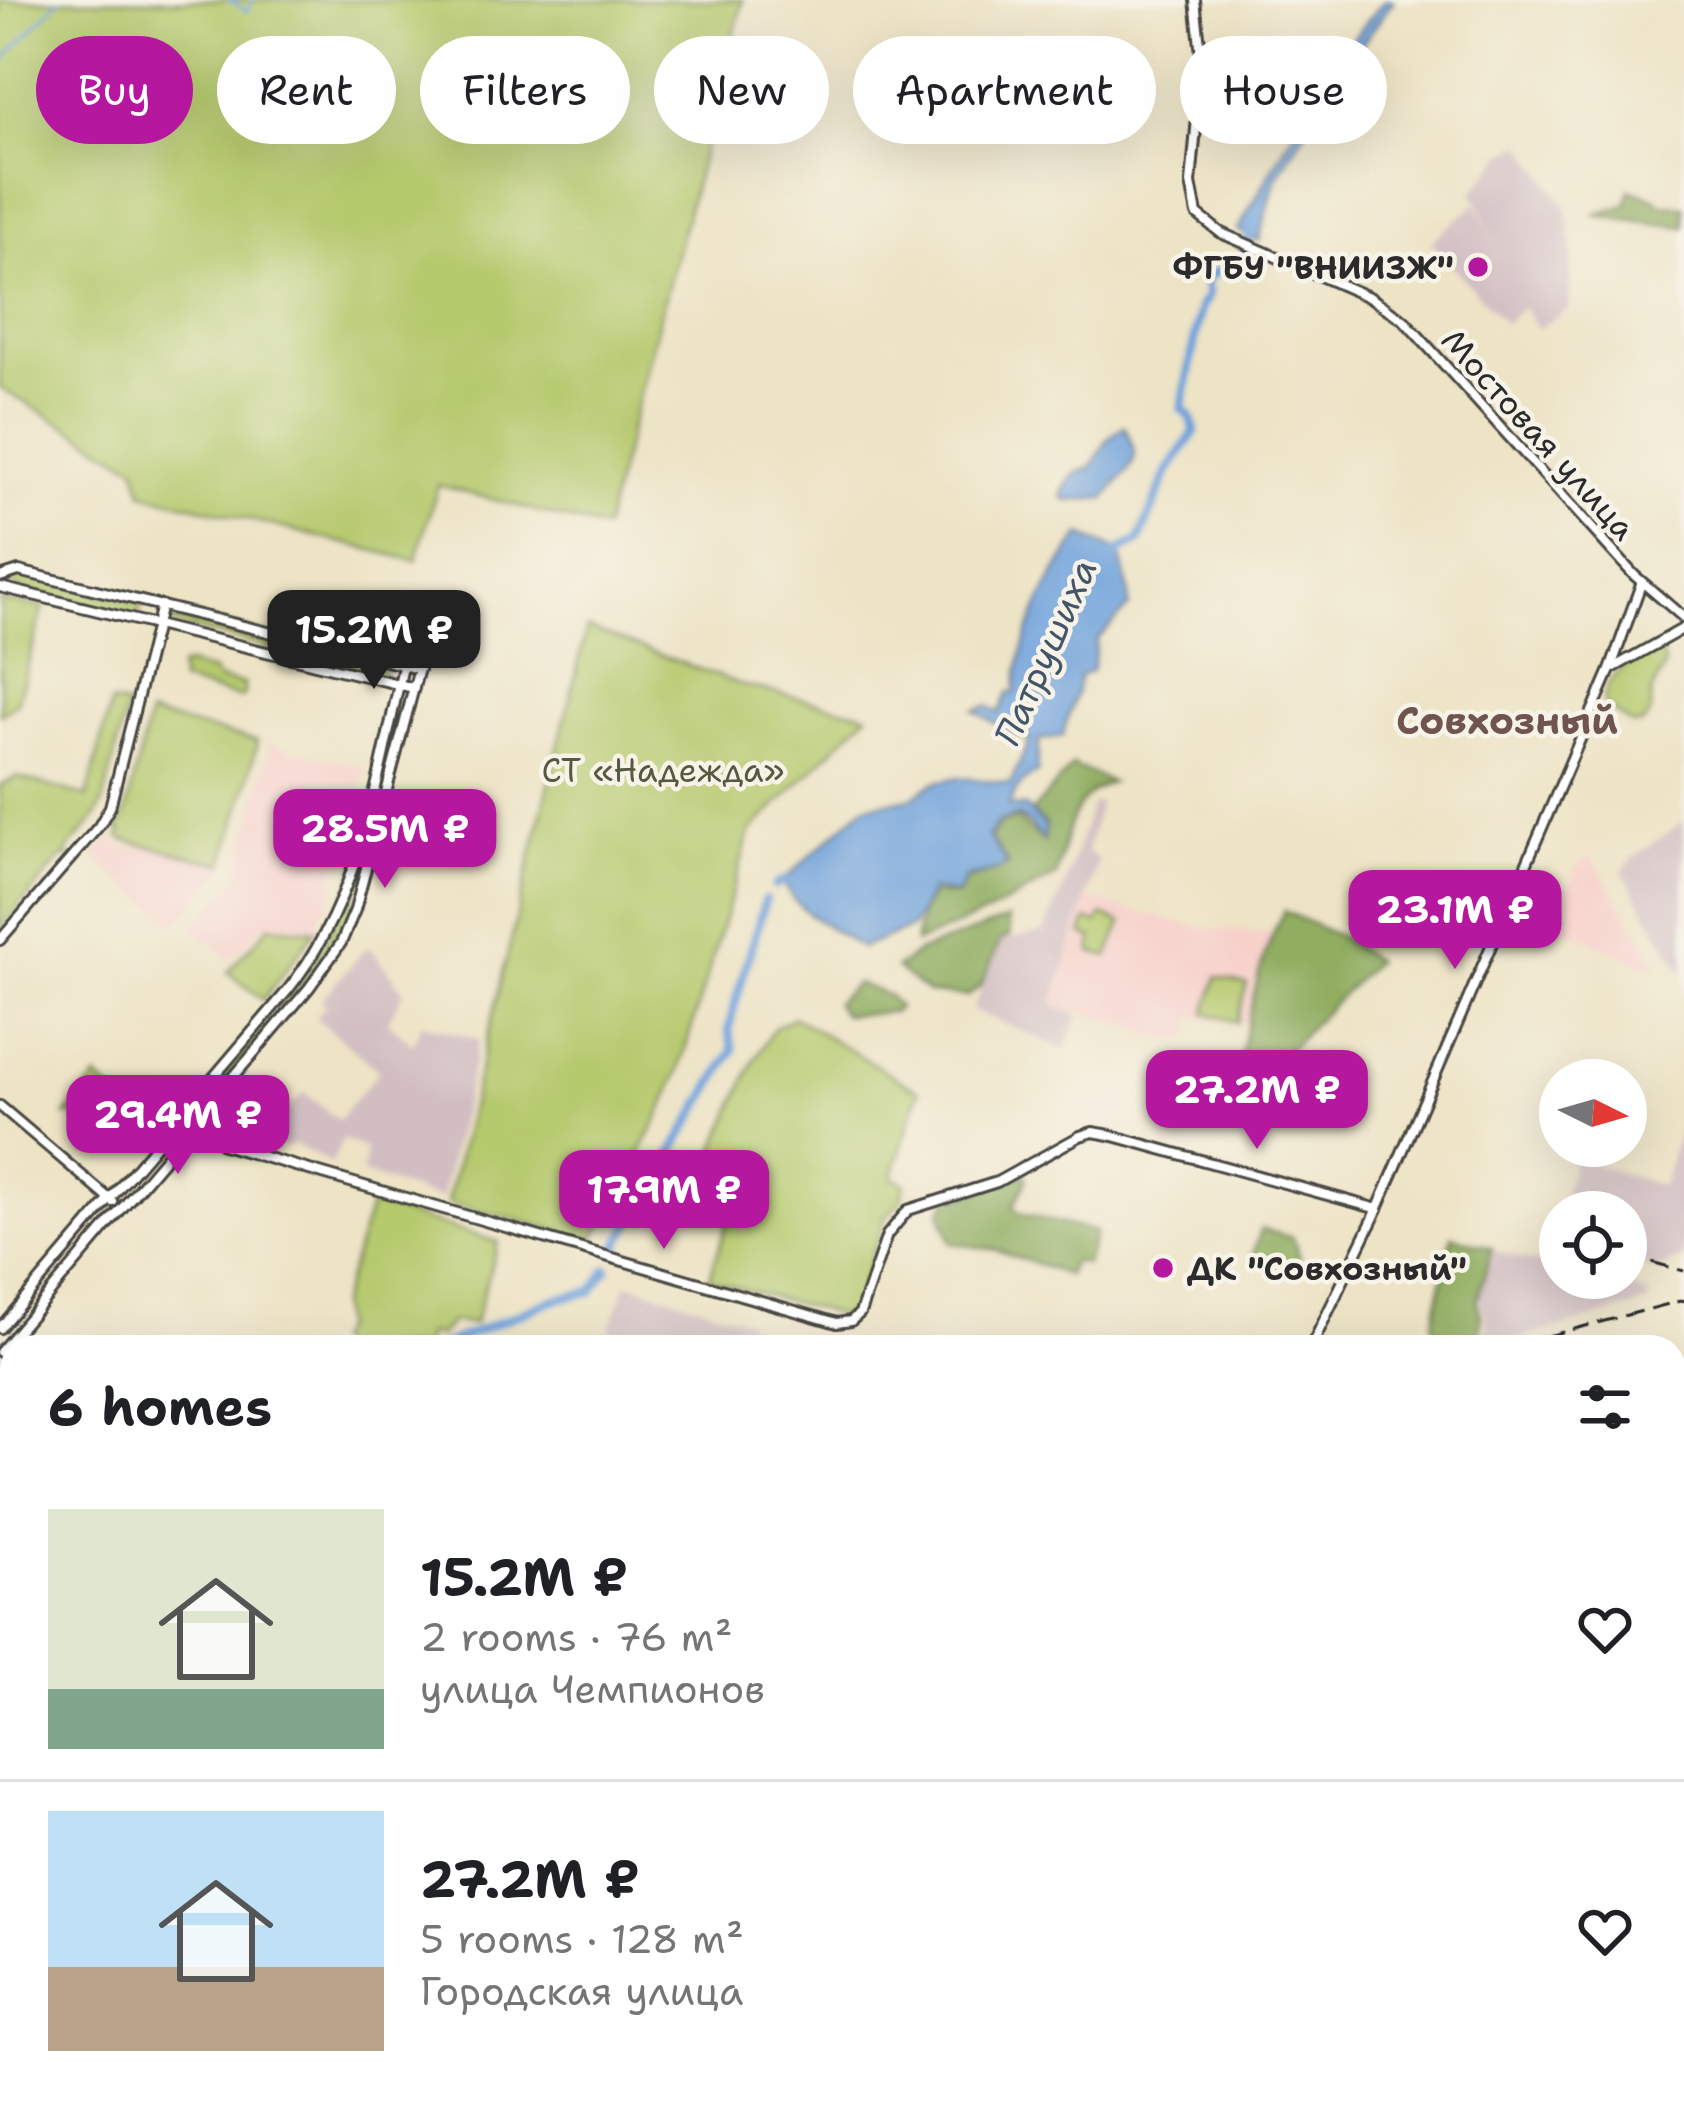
<!DOCTYPE html>
<html lang="en">
<head>
<meta charset="utf-8">
<style>
  body { margin:0; font-family:"Shantell Sans",sans-serif; background:#f2f2f2; color:#202124; height:100vh; display:flex; flex-direction:column; font-size:45px; white-space:nowrap }
  * { box-sizing:border-box; margin:0 }
  p { font-size:39px; color:#757577 }
  .icon { flex:none; width:66px; height:66px; fill:none; stroke:currentColor; stroke-width:2; stroke-linecap:round; stroke-linejoin:round }
  .map { position:relative; flex:1; overflow:hidden }
  .sheet { position:absolute; left:0px; top:1335px; width:1686px; height:768px; display:flex; flex-direction:column; background:#fff; border-radius:36px 36px 0 0; box-shadow:0 12px 48px #0002 }
  .sheet>* { flex:none }
  .top-card { position:absolute; left:36px; top:36px; width:1614px; height:108px; display:flex; gap:24px }
  .needle { width:78px; rotate:95deg }
  .fabs { position:absolute; left:1539px; top:1059px; display:grid; gap:24px }
  .fabs a { display:grid; place-items:center; width:108px; height:108px; border-radius:50%; background:#fff; box-shadow:0 12px 48px #0002; font-size:60px }
  .price { position:absolute; translate:-50% -102px; padding:0 27px; border-radius:24px; background:#b5179e; color:#fff; font-size:39px; line-height:78px; filter:drop-shadow(0 3px 6px #0008) }
  .price::after { content:''; position:absolute; left:50%; top:72px; width:36px; height:27px; margin-left:-18px; background:inherit; clip-path:polygon(0 0,100% 0,50% 100%) }
  .price.active { background:#222; color:#fff }
  ul { padding:0; list-style:none }
  li { display:flex; align-items:center; gap:36px; height:300px; padding:0 48px }
  li+li { border-top:3px solid #e0e0e0 }
  li span { display:grid; place-items:center; flex:none; width:336px; height:240px; border-radius:0px; color:#555 }
  li>.icon { margin-inline-start:auto }
  span .icon { width:144px; height:144px; fill:#fffc; stroke-width:1 }
  li b { font-size:51px }
  h2 { display:flex; justify-content:space-between; align-items:center; height:144px; padding:0 48px; font-size:51px }
  .chip { padding:0 42px; border-radius:54px; background:#fff; box-shadow:0 12px 48px #0002; font-size:42px; line-height:108px }
  .chip.active { background:#b5179e; color:#fff }
  .map>svg:first-child { display:block }
  .built { fill:#f7d0ca }
  .industrial { fill:#d2bec2 }
  .green { fill:#b5c96d; stroke:#707a4c; stroke-width:3 }
  .forest { fill:#90ad60; stroke:#5e6c46; stroke-width:3 }
  .water { fill:#6fa2db; stroke:#4d6683; stroke-width:3 }
  .lines { fill:none; stroke-linecap:round; stroke-linejoin:round }
  .stream { stroke:#6fa2db; stroke-width:3 }
  .river { stroke:#6fa2db; stroke-width:9 }
  .tertiary-casing { stroke:#484742; stroke-width:14 }
  .primary-casing { stroke:#484742; stroke-width:18 }
  .tertiary { stroke:#fff; stroke-width:8 }
  .primary { stroke:#f9bc8a; stroke-width:12 }
  .tram { stroke:#2b2b2b; stroke-width:3 }
  .rail { stroke:#2b2b2b; stroke-width:3; stroke-dasharray:18 9; stroke-linecap:butt }
  .poi-dot { fill:#b5179e; stroke:#f7f3e8; stroke-width:4.5 }
  .labels { text-anchor:middle; stroke-width:9; stroke-linejoin:round; paint-order:stroke }
  .poi-label { font-size:33px; font-weight:bold; fill:#2b2b2b; stroke:#f7f3e8; text-anchor:end }
  .street-label { font-size:33px; fill:#2b2b2b; stroke:#f7f3e8 }
  .park-label { font-size:33px; fill:#545a3f; stroke:#f7f3e8 }
  .water-label { font-size:36px; font-style:italic; fill:#435569; stroke:#f7f3e8 }
  .quarter-label { font-size:39px; font-weight:bold; fill:#70544e; stroke:#f7f3e8 }
</style>
</head>
<body>
<div class="map">
<svg width="1684" height="2103" viewBox="0 0 1684 2103">
  <rect width="100%" height="100%" fill="#f7f3e8"/>
  <filter id="ink" filterUnits="userSpaceOnUse"><feTurbulence type="fractalNoise" baseFrequency=".00833" numOctaves="2"/><feDisplacementMap in="SourceGraphic" scale="24" xChannelSelector="R" yChannelSelector="G"/><feConvolveMatrix kernelMatrix="1 2 1 2 8 2 1 2 1" color-interpolation-filters="sRGB"/></filter>
  <filter id="wash" filterUnits="userSpaceOnUse"><feTurbulence type="fractalNoise" baseFrequency=".004" numOctaves="4" result="noise"/><feDisplacementMap in="SourceGraphic" scale="48" xChannelSelector="R" yChannelSelector="G"/><feGaussianBlur stdDeviation="2.7" result="paint"/><feColorMatrix in="noise" values="0 0 0 0 0 0 0 0 0 0 0 0 0 0 0 0 0 1.4 0 .05"/><feComposite in="paint" operator="in"/></filter>
  <g filter="url(#wash)">
    <rect width="100%" height="100%" fill="#ede3c5"/>
    <g class="built">
      <polygon points="270,744 366,768 341,866 335,870 338,875 330,905 322,909 316,930 263,925 231,960 193,929 239,876"/>
      <polygon points="110,836 120,845 137,848 138,844 224,864 223,870 175,925 92,856"/>
      <polygon points="1591,856 1659,965 1652,968 1553,924 1576,867"/>
      <polygon points="1087,898 1199,928 1273,933 1247,1024 1194,1016 1188,1038 1177,1041 1053,1005"/>
    </g>
    <g class="industrial">
      <polygon points="1523,144 1567,208 1572,245 1569,308 1538,329 1522,307 1505,324 1430,242 1476,203 1498,254 1477,200 1472,193 1505,153"/>
      <polygon points="1092,803 1099,803 1087,852 1099,860 1052,1005 1079,1015 1065,1049 972,1010 1002,941 1044,932 1064,888"/>
      <polygon points="1684,821 1684,974 1622,871 1635,856"/>
      <polygon points="366,948 372,950 404,991 388,1022 413,1044 421,1024 479,1039 441,1199 363,1174 365,1149 343,1139 331,1164 294,1144 288,1148 263,1139 304,1092 338,1120 379,1071 315,1017 326,1005 321,1000"/>
      <polygon points="1684,1115 1684,1258 1657,1271 1626,1261 1626,1212 1560,1212 1560,1238 1552,1235 1574,1158 1662,1186"/>
      <polygon points="1494,1251 1560,1269 1560,1278 1591,1278 1650,1294 1648,1303 1521,1338 1505,1347 1488,1347 1487,1322 1479,1297"/>
      <polygon points="627,1283 749,1321 739,1347 603,1347"/>
      <polygon points="398,2091 569,2091 594,2103 393,2103"/>
      <polygon points="700,2091 860,2091 854,2103 727,2103"/>
      <polygon points="1368,2091 1542,2091 1545,2103 1371,2103"/>
    </g>
    <g class="green">
      <polygon points="0,0 743,0 604,529 438,485 416,561 143,493 136,467 0,388"/>
      <polygon points="15,573 142,604 138,617 16,587 10,580"/>
      <polygon points="0,601 44,607 17,703 0,714"/>
      <polygon points="175,612 288,640 285,652 173,624"/>
      <polygon points="587,628 742,685 868,714 750,832 678,1073 660,1116 594,1239 447,1203"/>
      <polygon points="294,642 387,664 383,676 292,654"/>
      <path d="M1653 649 1662 652 1664 667 1651 693 1650 713 1643 724 1632 725 1604 705C1602 675 1631 664 1653 649Z"/>
      <polygon points="186,665 213,672 218,680 244,684 244,695 240,698 180,682 180,667"/>
      <polygon points="111,703 127,706 104,800 96,817 67,851 69,857 62,857 0,929 0,786 17,777 87,797"/>
      <path d="M149 715 257 741C250 784 235 822 224 864L124 840 119 836 122 832 117 828 124 820Z"/>
      <path d="M358 860 365 862 356 897 335 947 211 1101 204 1096C268 1019 333 960 358 860Z"/>
      <polygon points="1102,915 1122,923 1108,957 1091,952 1093,938 1082,934 1087,920 1097,923"/>
      <polygon points="269,926 316,930 263,1000 228,972"/>
      <polygon points="1217,977 1247,984 1237,1022 1206,1013"/>
      <polygon points="794,1017 919,1091 892,1178 905,1183 901,1202 885,1218 854,1308 840,1316 709,1279 728,1219 707,1210 715,1150 753,1063 773,1029"/>
      <polygon points="97,1078 126,1103 119,1112 66,1115"/>
      <polygon points="371,1204 498,1242 474,1324 451,1322 439,1336 427,1334 424,1347 339,1347 334,1342 341,1326 339,1305"/>
      <polygon points="1684,1909 1684,2044 1674,2046 1674,1911"/>
      <polygon points="0,1977 12,1982 12,2091 85,2091 82,2103 0,2103"/>
    </g>
    <g class="forest">
      <polygon points="1630,189 1656,199 1659,204 1684,206 1684,227 1594,215 1627,205"/>
      <path d="M1073 765 1111 782C1068 798 1067 836 1056 876L990 912 915 943 921 912 932 894 958 896 966 881 1009 865 990 838 1001 824 1017 819 1044 842 1046 825 1032 812Z"/>
      <path d="M1284 911 1343 938 1375 961 1275 1063 1260 1118 1229 1109C1245 1044 1252 971 1284 911Z"/>
      <polygon points="1008,919 1010,936 1001,940 981,985 968,996 928,993 896,968 920,951"/>
      <polygon points="856,983 888,995 898,1007 894,1012 843,1015 835,1003"/>
      <polygon points="1025,1174 1027,1180 1014,1206 1019,1213 1095,1232 1086,1264 1073,1261 1067,1275 997,1250 951,1243 941,1213 947,1201"/>
      <polygon points="1261,1229 1293,1238 1300,1258 1295,1270 1253,1256"/>
      <polygon points="1452,1236 1492,1248 1477,1301 1481,1317 1480,1347 1459,1347 1459,1343 1432,1326"/>
    </g>
    <g class="water">
      <polygon points="1384,0 1394,0 1336,79 1275,181 1259,241 1238,230 1326,74"/>
      <path d="M1124 426C1146 468 1128 465 1106 498L1067 501 1062 496C1069 479 1073 471 1091 468L1108 439Z"/>
      <path d="M1081 535 1120 551 1129 592V607L1097 640 1092 670 1079 677C1078 698 1066 714 1063 736L1039 740 1037 773C1023 779 1014 792 1009 806L1025 807 1045 826 1044 841 1030 824 1017 816 998 823 988 836 1007 864 996 871 965 878 958 894 931 890 912 927 861 948C835 929 794 913 783 881L865 806 911 798 933 783 959 777 1010 784 1030 740 1012 734 974 710 987 706 999 713 1009 692H1015C1021 635 1047 580 1081 535Z"/>
    </g>
    <g class="lines">
      <g class="stream">
        <polyline points="229,0 247,11 254,0"/>
        <polyline points="0,64 59,0"/>
      </g>
      <g class="river">
        <polyline points="1117,558 1120,551 1139,541 1168,471 1195,431 1190,415 1182,409 1201,306 1208,296 1206,278 1243,257 1252,224"/>
        <polyline points="775,886 783,881 793,882"/>
        <polyline points="614,1252 733,1050 729,1030 732,1014 765,900"/>
        <polyline points="439,1347 552,1300 592,1291 607,1269"/>
        <polyline points="0,1843 12,1842"/>
      </g>
    </g>
  </g>
  <g filter="url(#ink)">
    <g class="lines">
      <g class="tertiary-casing">
        <g id="tertiary">
          <polyline points="1195,0 1202,63 1191,183 1197,214 1221,233 1371,298 1404,320 1634,575 1684,618"/>
          <polyline points="0,577 19,571 419,669"/>
          <polyline points="0,587 414,688"/>
          <polyline points="1611,669 1684,628"/>
          <polyline points="0,940 99,826 110,807 161,605"/>
          <polyline points="0,1106 113,1202"/>
          <polyline points="190,1106 223,1145 837,1323 851,1321 860,1313 887,1235 908,1210 997,1182 1080,1136 1093,1132 1110,1135 1378,1209"/>
          <path d="M0 1328 287 991C367 892 379 758 410 638L426 642 355 910 341 943 309 988 0 1352"/>
          <polyline points="1311,1347 1375,1215 1610,670 1641,584"/>
          <polyline points="1347,2091 1349,2103"/>
        </g>
      </g>
      <g class="primary-casing">
        <g id="primary">
          <polyline points="0,1511 12,1517"/>
          <polyline points="0,1530 12,1536"/>
          <polyline points="634,2091 660,2103"/>
          <polyline points="671,2091 697,2103"/>
        </g>
      </g>
      <use href="#tertiary" class="tertiary"/>
      <use href="#primary" class="primary"/>
      <g class="tram">
        <polyline points="0,1493 12,1499"/>
        <polyline points="613,2091 639,2103"/>
      </g>
      <g class="rail">
        <polyline points="1559,1237 1560,1237"/>
        <polyline points="1626,1255 1684,1271"/>
        <polyline points="1521,1347 1544,1337 1684,1300"/>
        <polyline points="1411,2091 1415,2103"/>
        <polyline points="385,2103 390,2091"/>
      </g>
    </g>
  </g>
  <g class="poi-dot">
    <circle cx="1478" cy="267" r="12"/>
    <circle cx="1163" cy="1268" r="12"/>
  </g>
  <g class="labels">
    <g class="poi-label">
      <text x="1454" y="279">ФГБУ "ВНИИЗЖ"</text>
      <text x="1187" y="1280" text-anchor="start">ДК "Совхозный"</text>
    </g>
    <g class="street-label">
      <text transform="translate(1539 434) rotate(48)" y="12">Мостовая улица</text>
    </g>
    <g class="park-label">
      <text x="663" y="782">СТ «Надежда»</text>
    </g>
    <g class="water-label">
      <text transform="translate(1045 652) rotate(-66)" y="13">Патрушиха</text>
    </g>
    <g class="quarter-label">
      <text x="1507" y="734">Совхозный</text>
    </g>
  </g>
</svg>
<div class="fabs">
<a><svg class="needle" viewBox="-14 -14 28 28"><path d="M0-13l5 13h-10z" fill="#e53935"/><path d="M0 13l5-13h-10z" fill="#757577"/></svg></a>
<a><svg class="icon" aria-label="locate" viewBox="0 0 24 24"><circle cx="12" cy="12" r="6"/><path d="M12 2v4M12 18v4M2 12h4M18 12h4"/></svg></a>
</div>
<b class="price active" style="left:374px;top:692px">15.2M ₽</b>
<b class="price" style="left:385px;top:891px">28.5M ₽</b>
<b class="price" style="left:1455px;top:972px">23.1M ₽</b>
<b class="price" style="left:1257px;top:1152px">27.2M ₽</b>
<b class="price" style="left:178px;top:1177px">29.4M ₽</b>
<b class="price" style="left:664px;top:1252px">17.9M ₽</b>
<div class="top-card">
<a class="chip active">Buy</a>
<a class="chip">Rent</a>
<a class="chip">Filters</a>
<a class="chip">New</a>
<a class="chip">Apartment</a>
<a class="chip">House</a>
</div>
<section class="sheet">
<h2>6 homes<svg class="icon" aria-label="filters" viewBox="0 0 24 24"><path d="M4 7h16M4 17h16"/><circle cx="9" cy="7" r="2"/><circle cx="15" cy="17" r="2"/></svg></h2>
<ul>
<li><span style="background:linear-gradient(#dfe7d0 75%,#7fa58c 0)"><svg class="icon" aria-label="home" viewBox="0 0 24 24"><path d="M3 11l9-7 9 7M6 9v11h12V9"/></svg></span><div><b>15.2M ₽</b><p>2 rooms · 76 m²</p><p>улица Чемпионов</p></div><svg class="icon" aria-label="heart" viewBox="0 0 24 24"><path d="M12 20l-8-8c-3-5 5-10 8-4 3-6 11-1 8 4z"/></svg></li>
<li><span style="background:linear-gradient(#bfe0f5 65%,#b9a48a 0)"><svg class="icon" aria-label="home" viewBox="0 0 24 24"><path d="M3 11l9-7 9 7M6 9v11h12V9"/></svg></span><div><b>27.2M ₽</b><p>5 rooms · 128 m²</p><p>Городская улица</p></div><svg class="icon" aria-label="heart" viewBox="0 0 24 24"><path d="M12 20l-8-8c-3-5 5-10 8-4 3-6 11-1 8 4z"/></svg></li>
</ul>
</section>
</div>
</body>
</html>
